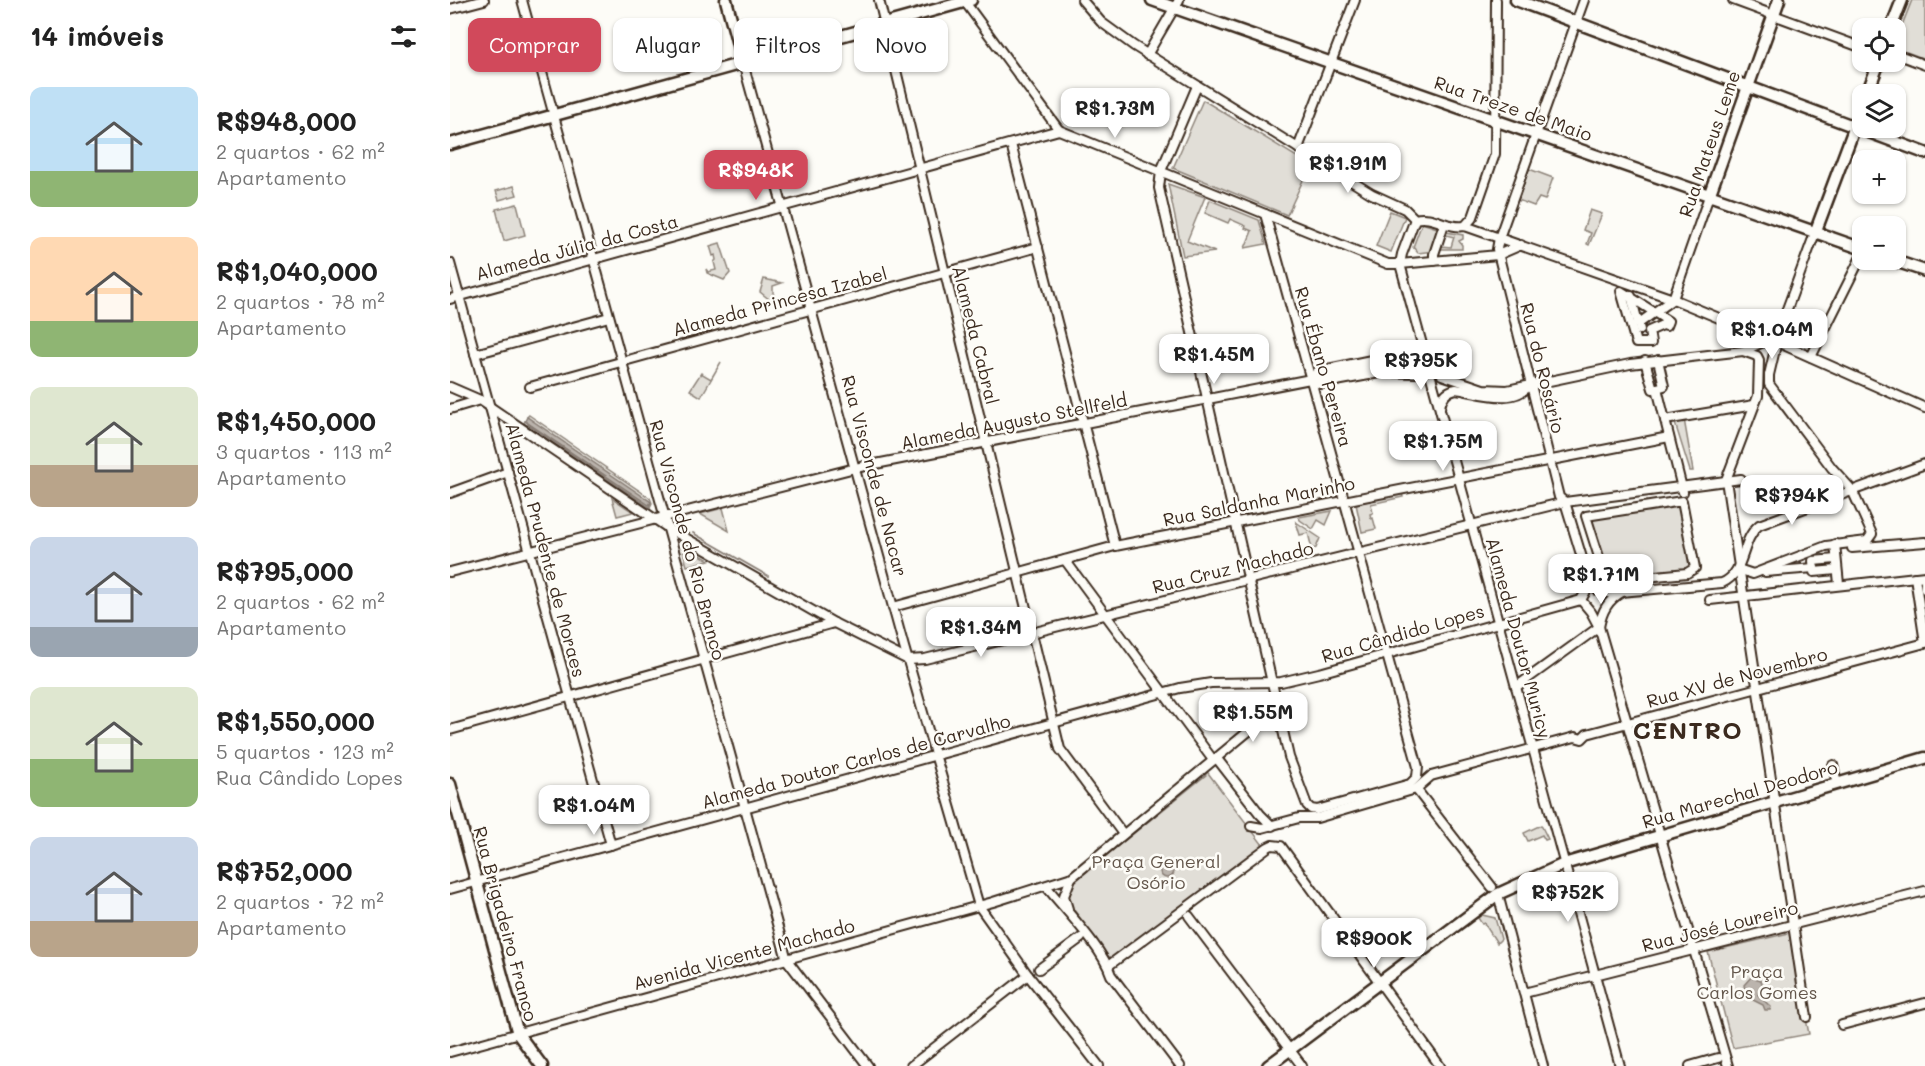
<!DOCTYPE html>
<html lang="pt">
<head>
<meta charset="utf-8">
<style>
  body { margin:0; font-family:Mali,sans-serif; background:#f2f2f2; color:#222; height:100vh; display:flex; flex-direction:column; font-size:22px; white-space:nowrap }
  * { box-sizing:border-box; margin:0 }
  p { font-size:20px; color:#767676 }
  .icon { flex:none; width:33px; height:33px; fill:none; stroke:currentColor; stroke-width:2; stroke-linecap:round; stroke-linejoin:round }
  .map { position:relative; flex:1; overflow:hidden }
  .drawer { display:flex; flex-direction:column; background:#fff; width:450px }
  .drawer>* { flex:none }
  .guide { position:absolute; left:18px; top:18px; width:570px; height:54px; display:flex; gap:12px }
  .controls { position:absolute; left:1402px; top:18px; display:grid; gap:12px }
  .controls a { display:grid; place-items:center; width:54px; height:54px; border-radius:12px; background:#fff; box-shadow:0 2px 4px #0004; font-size:30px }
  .price { position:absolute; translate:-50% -51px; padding:0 14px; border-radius:12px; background:#fff; color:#222; font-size:20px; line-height:39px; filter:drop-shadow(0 2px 3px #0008) }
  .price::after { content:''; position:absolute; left:50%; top:36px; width:18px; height:14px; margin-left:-9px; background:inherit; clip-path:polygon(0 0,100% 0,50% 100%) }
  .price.active { background:#d1495b; color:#fff }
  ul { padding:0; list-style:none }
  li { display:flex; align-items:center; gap:18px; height:150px; padding:0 30px }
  li span { display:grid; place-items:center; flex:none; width:168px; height:120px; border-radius:12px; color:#555 }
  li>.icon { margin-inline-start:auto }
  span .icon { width:72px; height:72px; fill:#fffc; stroke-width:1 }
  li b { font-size:26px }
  h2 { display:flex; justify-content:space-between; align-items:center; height:72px; padding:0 30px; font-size:26px }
  .tag { padding:0 21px; border-radius:12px; background:#fff; box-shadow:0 2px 4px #0004; font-size:21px; line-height:54px }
  .tag.active { background:#d1495b; color:#fff }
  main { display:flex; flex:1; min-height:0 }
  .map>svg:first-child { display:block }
  .green { fill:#e1ded7; stroke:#8e847a; stroke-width:1.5 }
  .water { fill:#bbb4ad; stroke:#887d74; stroke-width:1.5 }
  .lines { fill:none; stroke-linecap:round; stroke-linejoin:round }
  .stream { stroke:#887d74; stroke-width:2 }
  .minor-casing { stroke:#3b2a1e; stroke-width:12 }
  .major-casing { stroke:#3b2a1e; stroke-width:15 }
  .minor { stroke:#fdfcf7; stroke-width:8 }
  .major { stroke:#fdfcf7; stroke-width:10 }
  .labels { text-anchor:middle; stroke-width:5; stroke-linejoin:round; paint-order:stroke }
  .street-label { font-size:18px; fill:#3b2a1e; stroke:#fdfcf7 }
  .park-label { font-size:18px; fill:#64574c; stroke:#fdfcf7 }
  .district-label { font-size:24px; font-weight:bold; letter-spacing:1.5px; fill:#3b2a1e; stroke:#fdfcf7 }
</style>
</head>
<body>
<main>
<section class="drawer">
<h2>14 imóveis<svg class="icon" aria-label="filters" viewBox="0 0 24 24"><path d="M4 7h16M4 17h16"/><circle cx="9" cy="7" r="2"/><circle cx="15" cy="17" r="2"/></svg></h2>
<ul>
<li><span style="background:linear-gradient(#bfe0f5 70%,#8fb573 0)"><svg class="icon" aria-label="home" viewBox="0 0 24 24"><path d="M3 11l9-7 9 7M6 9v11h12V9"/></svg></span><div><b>R$948,000</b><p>2 quartos · 62 m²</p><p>Apartamento</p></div></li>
<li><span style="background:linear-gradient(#ffd9b3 70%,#8fb573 0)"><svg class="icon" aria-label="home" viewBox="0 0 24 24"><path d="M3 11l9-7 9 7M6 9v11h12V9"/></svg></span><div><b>R$1,040,000</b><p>2 quartos · 78 m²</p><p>Apartamento</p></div></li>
<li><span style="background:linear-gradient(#dfe7d0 65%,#b9a48a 0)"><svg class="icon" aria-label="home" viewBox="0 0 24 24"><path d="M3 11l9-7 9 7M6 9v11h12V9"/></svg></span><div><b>R$1,450,000</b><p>3 quartos · 113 m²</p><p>Apartamento</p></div></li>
<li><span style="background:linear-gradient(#c9d6e8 75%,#9aa5b1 0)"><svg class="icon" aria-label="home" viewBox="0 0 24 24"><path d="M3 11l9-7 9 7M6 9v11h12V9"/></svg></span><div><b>R$795,000</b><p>2 quartos · 62 m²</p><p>Apartamento</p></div></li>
<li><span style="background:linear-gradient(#dfe7d0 60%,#8fb573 0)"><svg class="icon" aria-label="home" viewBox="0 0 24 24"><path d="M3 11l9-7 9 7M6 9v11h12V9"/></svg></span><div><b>R$1,550,000</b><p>5 quartos · 123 m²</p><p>Rua Cândido Lopes</p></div></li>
<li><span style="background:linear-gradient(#c9d6e8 70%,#b9a48a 0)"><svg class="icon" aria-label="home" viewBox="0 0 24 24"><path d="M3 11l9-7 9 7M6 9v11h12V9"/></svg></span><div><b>R$752,000</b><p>2 quartos · 72 m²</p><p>Apartamento</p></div></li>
</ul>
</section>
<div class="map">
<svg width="1475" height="1066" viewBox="0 0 1475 1066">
  <rect width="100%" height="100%" fill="#fdfcf7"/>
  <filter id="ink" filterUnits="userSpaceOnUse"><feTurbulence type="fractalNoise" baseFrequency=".0167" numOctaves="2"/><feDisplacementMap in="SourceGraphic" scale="12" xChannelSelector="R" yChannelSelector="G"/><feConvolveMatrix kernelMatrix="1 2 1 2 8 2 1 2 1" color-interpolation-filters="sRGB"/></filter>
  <g filter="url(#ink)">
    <g class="green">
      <polygon points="1462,0 1475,0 1475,59 1457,52 1454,54 1446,51 1446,36 1449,33"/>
      <polygon points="753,100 860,165 837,215 723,168"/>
      <polygon points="1079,169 1103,178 1095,200 1089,198 1084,206 1068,200"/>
      <polygon points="718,184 755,197 737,241 765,252 733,256"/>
      <polygon points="64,186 67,195 49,200 46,191"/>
      <polygon points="760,200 809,220 816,244 795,248 802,231 795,228 796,226 780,219 778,223 755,213"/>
      <polygon points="67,204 75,235 54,241 46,209"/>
      <polygon points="1140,210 1152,214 1139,245 1137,244 1141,233 1133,230"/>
      <polygon points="940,211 955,217 941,252 926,246"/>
      <polygon points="972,223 990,229 983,251 968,253 963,247"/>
      <polygon points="996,232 1013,235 1013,239 1009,241 1012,245 1012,249 991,249 991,246 1001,247 1004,237 996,235"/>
      <polygon points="270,243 280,273 274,280 257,273 256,269 258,272 266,270 264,262 266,260 265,255 263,256 260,246"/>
      <polygon points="314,279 332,283 323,286 323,293 328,304 325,304 310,292"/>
      <polygon points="271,362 251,397 240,390 251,373 261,379"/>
      <polygon points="79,415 200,498 202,503 200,507 196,507 74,423 75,421 199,505 201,503 77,417"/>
      <polygon points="1234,419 1243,471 1240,471 1224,420"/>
      <polygon points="952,493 953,497 921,504 923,513 920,514 921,519 923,518 926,529 912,532 906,504"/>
      <polygon points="162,498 183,512 167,516"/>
      <polygon points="1232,501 1245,568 1237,573 1159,579 1136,516"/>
      <polygon points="273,508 279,531 250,514"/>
      <polygon points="882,511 876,525 868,520 863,529 850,520 849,517"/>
      <polygon points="846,522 870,538 866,548 862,549 858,533 850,535"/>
      <polygon points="231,544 259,560 237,566"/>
      <polygon points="755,769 813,845 665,957 659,957 632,923 632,921 621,906 617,897 621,884 756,775"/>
      <polygon points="1091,825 1098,839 1095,840 1092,835 1078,841 1074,833"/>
      <polygon points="1032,915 1045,918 1051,939 1047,943 1034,923 1032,924 1028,918"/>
      <polygon points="1339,933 1359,1034 1283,1048 1258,952"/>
    </g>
    <g class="water">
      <polygon points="77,417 201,502 199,505 75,421"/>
      <circle cx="717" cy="871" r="7"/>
      <polygon points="1301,977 1311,980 1314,989 1308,992 1308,995 1321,1007 1320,1010 1315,1010 1313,1005 1301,999 1301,992 1295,990 1294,985"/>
    </g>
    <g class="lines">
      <g class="stream">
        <polyline points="78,424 200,508"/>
        <polyline points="243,533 318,576"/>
      </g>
      <g class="minor-casing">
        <g id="minor">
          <polyline points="72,0 337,960 418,1066"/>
          <polyline points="429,0 610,749 673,834"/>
          <polyline points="632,0 651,22 684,46 922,194 955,209 965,219"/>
          <polyline points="1283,0 1413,48"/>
          <polyline points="515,2 609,130 938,264 950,264 1048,255 1071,245"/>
          <polyline points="0,9 34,0"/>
          <polyline points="1446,54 1475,65"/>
          <polyline points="697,55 729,0"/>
          <polyline points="293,63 454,647 529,906 578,975 649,1066"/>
          <polyline points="747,86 711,171 709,188 839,757 857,805 861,809 867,810 960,784 967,777 968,767 815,214"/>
          <polyline points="561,144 665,546"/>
          <polyline points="848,148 905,0"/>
          <polyline points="965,219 952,254 950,264 1170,1066"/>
          <path d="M965 219C983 214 997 229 1015 226L1223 299 1305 333"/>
          <polyline points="1015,226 1023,217 1045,154 1046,0"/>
          <polyline points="984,261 984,254 994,224"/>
          <polyline points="0,263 161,845"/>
          <polygon points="1171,291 1218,321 1216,326 1215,324 1199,331 1201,343 1186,343"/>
          <polyline points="1181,296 1190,330"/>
          <polyline points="0,299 609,130"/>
          <polyline points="1223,299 1259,196"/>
          <polyline points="1188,324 1223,299"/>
          <polyline points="1327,342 1475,408"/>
          <polyline points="1293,351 1307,356 1309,360 1308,396 1276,480 1357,1017"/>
          <polyline points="25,354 159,317"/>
          <polyline points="1361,357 1413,253"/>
          <polyline points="1195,361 1203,389 1207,388"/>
          <polyline points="992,375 1033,389 1057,390 1180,364 1293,351 1320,339 1329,329"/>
          <polyline points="861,379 870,384 935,372 966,373 972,369 976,362"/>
          <polyline points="861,379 868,371 936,357 959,355 967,352 972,345"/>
          <polyline points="0,387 30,400 218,528 384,623 458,660"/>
          <polyline points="80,387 588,247"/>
          <polyline points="1207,388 1233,492"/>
          <polyline points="1207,388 1214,386 1208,360"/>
          <path d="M990 408C991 398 996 391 1006 389 1029 392 1062 406 1080 385"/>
          <polyline points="0,409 30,400"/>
          <polyline points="1215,420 1304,405"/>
          <polyline points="0,493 58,472"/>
          <polygon points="1232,501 1245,568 1237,573 1164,580 1159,579 1155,576 1136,516"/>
          <polyline points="1115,502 1109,497 1047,249 1049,238 1134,0"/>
          <polyline points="1115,502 1140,584"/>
          <polyline points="1385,544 1389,584"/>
          <polyline points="1402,548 1475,542"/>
          <polyline points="1386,559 1363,561 1364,572 1387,570"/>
          <polyline points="615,560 763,760"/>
          <polyline points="1288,569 1303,574 1376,546 1417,541 1422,534 1402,490 1382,468 1319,384 1319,375 1330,328 1365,233"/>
          <polyline points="0,572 405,468 927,366 947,364 963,366"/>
          <polyline points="1315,572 1364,568"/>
          <polyline points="1465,577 1475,643"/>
          <polyline points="1475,577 1475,589"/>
          <path d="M1140 584 1147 590 1159 593 1272 583C1296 573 1290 541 1309 525L1475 464"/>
          <polyline points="1131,600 1141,612 1149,627 1278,1066"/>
          <polyline points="1260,600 1475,576"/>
          <polyline points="443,607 665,546 1219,437"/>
          <path d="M1149 627C1152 611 1158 600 1172 592"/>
          <polyline points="458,660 475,659 1115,502 1291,479"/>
          <polyline points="1066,687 1149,627"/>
          <polyline points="0,730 384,623"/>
          <polyline points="768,760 810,814 822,826"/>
          <polyline points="1383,765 1387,784"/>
          <polyline points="966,789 1042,887"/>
          <polyline points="801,826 812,828 849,818 867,818 966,789 981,776 1125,737 1132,739 1137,734 1475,643"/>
          <path d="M596 886C615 910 652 947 661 975L730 1066"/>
          <polyline points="0,889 730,688 761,683 831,682 873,672 1131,600 1140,584"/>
          <polyline points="1048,894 1093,1066"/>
          <polyline points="618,909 614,896 621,878"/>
          <polyline points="739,916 852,1066"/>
          <polyline points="658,966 818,847 822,845 831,846 990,1066"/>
          <polyline points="589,969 631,938"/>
          <polyline points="1074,993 1475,891"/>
          <polyline points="1392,1025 1475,1003"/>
          <polyline points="0,1052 543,902 622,877 828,707"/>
          <polyline points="461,1066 578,975"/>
          <polyline points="1240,1066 1268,1058"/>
        </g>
      </g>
      <g class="major-casing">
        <g id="major">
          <polyline points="276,0 293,63"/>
          <polyline points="702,0 1413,249"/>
          <polyline points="1066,0 1475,153"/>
          <polyline points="1441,28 1452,0"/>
          <polyline points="1417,94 1429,62"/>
          <polyline points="0,144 521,0"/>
          <polyline points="1259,196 1329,0"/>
          <polyline points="1365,233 1413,105"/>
          <polyline points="1442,260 1475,271"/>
          <polyline points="0,784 68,1034 92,1066"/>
          <polyline points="818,1066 1048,894 1114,864 1475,758"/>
        </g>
      </g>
      <use href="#minor" class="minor"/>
      <use href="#major" class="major"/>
    </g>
  </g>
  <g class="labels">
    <g class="street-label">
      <text transform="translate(1063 109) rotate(19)" y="6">Rua Treze de Maio</text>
      <text transform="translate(1260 144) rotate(-71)" y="6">Rua Mateus Leme</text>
      <text transform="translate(127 248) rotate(-15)" y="6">Alameda Júlia da Costa</text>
      <text transform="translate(330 302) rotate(-15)" y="6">Alameda Princesa Izabel</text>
      <text transform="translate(525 335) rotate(76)" y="6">Alameda Cabral</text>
      <text transform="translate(873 367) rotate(74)" y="6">Rua Ébano Pereira</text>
      <text transform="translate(1092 368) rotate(76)" y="6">Rua do Rosário</text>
      <text transform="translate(564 422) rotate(-11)" y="6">Alameda Augusto Stellfeld</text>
      <text transform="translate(424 476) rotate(75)" y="6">Rua Visconde de Nacar</text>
      <text transform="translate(809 502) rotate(-11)" y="6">Rua Saldanha Marinho</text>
      <text transform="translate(237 540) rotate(75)" y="6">Rua Visconde do Rio Branco</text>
      <text transform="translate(95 550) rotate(75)" y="6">Alameda Prudente de Moraes</text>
      <text transform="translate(783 568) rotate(-14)" y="6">Rua Cruz Machado</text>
      <text transform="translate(953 634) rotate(-16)" y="6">Rua Cândido Lopes</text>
      <text transform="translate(1068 638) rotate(75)" y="6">Alameda Doutor Muricy</text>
      <text transform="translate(1287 678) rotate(-15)" y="6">Rua XV de Novembro</text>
      <text transform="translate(406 762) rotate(-15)" y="6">Alameda Doutor Carlos de Carvalho</text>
      <text transform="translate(1290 795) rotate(-16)" y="6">Rua Marechal Deodoro</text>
      <text transform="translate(55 924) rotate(75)" y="6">Rua Brigadeiro Franco</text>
      <text transform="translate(1270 927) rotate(-14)" y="6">Rua José Loureiro</text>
      <text transform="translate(294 955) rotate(-15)" y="6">Avenida Vicente Machado</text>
    </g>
    <g class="park-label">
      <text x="706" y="868">Praça General<tspan x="706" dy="21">Osório</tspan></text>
      <text x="1307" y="978">Praça<tspan x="1307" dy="21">Carlos Gomes</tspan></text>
    </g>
    <g class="district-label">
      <text x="1238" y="739">CENTRO</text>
    </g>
  </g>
</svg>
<div class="controls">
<a><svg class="icon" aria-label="locate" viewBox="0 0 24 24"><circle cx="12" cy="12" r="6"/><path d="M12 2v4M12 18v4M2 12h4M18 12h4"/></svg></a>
<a><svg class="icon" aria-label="layers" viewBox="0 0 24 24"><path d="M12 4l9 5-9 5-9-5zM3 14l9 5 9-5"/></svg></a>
<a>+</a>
<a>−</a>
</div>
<b class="price" style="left:665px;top:139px">R$1.73M</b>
<b class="price" style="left:898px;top:194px">R$1.91M</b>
<b class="price active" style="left:306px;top:201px">R$948K</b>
<b class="price" style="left:1322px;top:360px">R$1.04M</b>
<b class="price" style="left:764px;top:385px">R$1.45M</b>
<b class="price" style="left:971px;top:391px">R$795K</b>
<b class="price" style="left:993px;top:472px">R$1.75M</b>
<b class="price" style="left:1342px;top:526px">R$794K</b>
<b class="price" style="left:1151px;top:605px">R$1.71M</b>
<b class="price" style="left:531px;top:658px">R$1.34M</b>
<b class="price" style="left:803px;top:743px">R$1.55M</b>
<b class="price" style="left:144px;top:836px">R$1.04M</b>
<b class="price" style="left:1118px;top:923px">R$752K</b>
<b class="price" style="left:924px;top:969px">R$900K</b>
<div class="guide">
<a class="tag active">Comprar</a>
<a class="tag">Alugar</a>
<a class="tag">Filtros</a>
<a class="tag">Novo</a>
</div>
</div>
</main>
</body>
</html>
